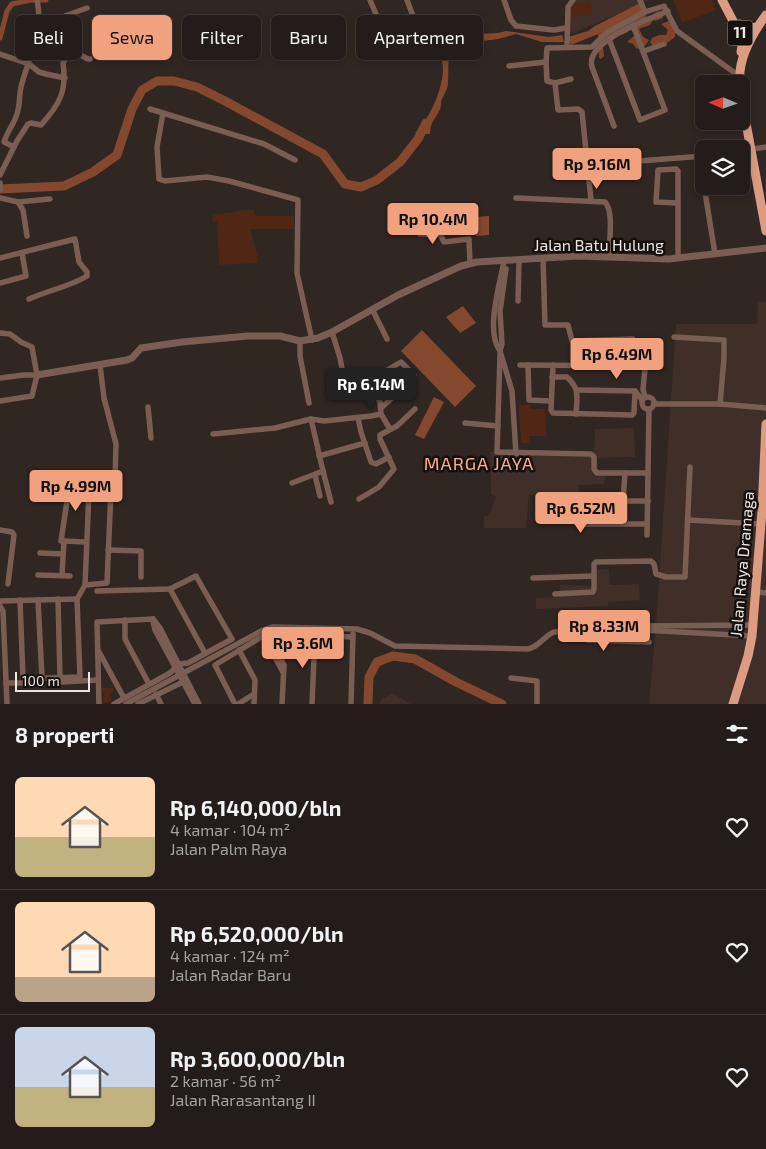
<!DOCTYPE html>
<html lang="id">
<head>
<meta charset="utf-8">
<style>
  body { margin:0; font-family:"Exo 2",sans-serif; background:#302927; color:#f1f3f6; height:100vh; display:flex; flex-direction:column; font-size:19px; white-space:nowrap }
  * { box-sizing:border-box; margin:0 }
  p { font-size:16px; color:#a3a1a2 }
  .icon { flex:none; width:28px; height:28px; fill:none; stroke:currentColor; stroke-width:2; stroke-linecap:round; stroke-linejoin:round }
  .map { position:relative; height:704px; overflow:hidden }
  .details { display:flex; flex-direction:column; background:#241c1a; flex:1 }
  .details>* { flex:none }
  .guide { position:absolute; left:15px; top:15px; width:500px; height:45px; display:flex; gap:10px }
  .needle { width:32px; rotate:272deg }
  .tools { position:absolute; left:695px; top:75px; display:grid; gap:10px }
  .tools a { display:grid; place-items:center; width:55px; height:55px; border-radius:8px; background:#241c1a; box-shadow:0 2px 8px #0003,0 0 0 1px #413a39; font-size:25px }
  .scale { position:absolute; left:15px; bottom:12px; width:75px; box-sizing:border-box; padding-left:5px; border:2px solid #ece5e2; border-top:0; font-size:14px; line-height:18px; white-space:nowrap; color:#ece5e2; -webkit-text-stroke:4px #15100e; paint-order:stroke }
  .price { position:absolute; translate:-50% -42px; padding:0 11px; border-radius:5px; background:#f2a17e; color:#111; font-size:16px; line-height:32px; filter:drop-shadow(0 1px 2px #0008) }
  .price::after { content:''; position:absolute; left:50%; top:30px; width:15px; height:11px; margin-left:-8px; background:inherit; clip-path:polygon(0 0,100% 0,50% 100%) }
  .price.current { background:#222; color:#fff }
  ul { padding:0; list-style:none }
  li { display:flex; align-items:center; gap:15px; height:125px; padding:0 15px }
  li+li { border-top:1px solid #413a39 }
  li span { display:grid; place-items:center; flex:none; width:140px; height:100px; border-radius:8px; color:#555 }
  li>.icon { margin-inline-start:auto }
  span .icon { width:60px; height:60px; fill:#fffc; stroke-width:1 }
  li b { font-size:21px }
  h2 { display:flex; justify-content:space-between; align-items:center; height:60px; padding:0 15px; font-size:21px }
  .pill { padding:0 18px; border-radius:8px; background:#241c1a; box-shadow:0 2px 8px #0003,0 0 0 1px #413a39; font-size:18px; line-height:45px }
  .pill.current { background:#f2a17e; color:#111 }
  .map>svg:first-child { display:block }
  .built { fill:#3f2f28 }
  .green { fill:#502614 }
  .forest { fill:#7f4329 }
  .water { fill:#84482e }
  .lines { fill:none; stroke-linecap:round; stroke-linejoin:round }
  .canal { stroke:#84482e; stroke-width:5 }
  .river { stroke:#84482e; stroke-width:9 }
  .minor { stroke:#7a5e53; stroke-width:5.5 }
  .tertiary { stroke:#7a5e53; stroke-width:7 }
  .trunk { stroke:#db9c82; stroke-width:9 }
  .labels { text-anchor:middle; stroke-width:5; stroke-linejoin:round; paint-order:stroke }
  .shield { fill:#15100e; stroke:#aca5a2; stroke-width:1 }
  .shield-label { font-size:15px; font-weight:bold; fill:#ece5e2 }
  .street-label { font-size:16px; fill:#ece5e2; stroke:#15100e }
  .neighbourhood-label { font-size:18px; letter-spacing:1px; fill:#faae8e; stroke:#15100e }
</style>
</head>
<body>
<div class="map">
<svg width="766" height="704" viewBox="0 0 766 704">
  <rect width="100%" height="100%" fill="#302622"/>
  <g class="built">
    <polygon points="574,0 649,0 567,36 571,4"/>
    <polygon points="758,301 766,302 766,704 649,704 656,625 676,324 757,324"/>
    <polygon points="634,428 635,457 597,458 597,470 606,473 604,484 579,485 579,494 529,495 526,528 484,528 484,517 489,515 496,497 491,494 490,452 594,453 595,429"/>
    <polygon points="609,569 610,585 639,584 640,600 609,602 607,606 536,609 536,598 560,597 560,585 596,586 595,570"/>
    <polygon points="392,693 409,703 411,704 380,704 381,700"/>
  </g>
  <g class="green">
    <polygon points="673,0 712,0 716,10 682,23"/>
    <polygon points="590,1 592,15 571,17 572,4"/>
    <path d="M244 210H254L256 216H294V229H251C252 241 258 251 258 263L219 265 217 221H212L213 215Z"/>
    <path d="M519 405H531V409H545L546 436H529V443H521C521 429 518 418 519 405Z"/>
    <polygon points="102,688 113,688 113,693 110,694 112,701 102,704 104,694 102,693"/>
  </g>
  <g class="forest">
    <path d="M658 11 663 16V18L655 21 653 20 650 25 639 29 643 37 649 40 645 46 637 49 633 44 627 42 635 35 631 30 622 35 618 34C613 40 608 42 603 47L604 56 601 59 599 58 598 34 644 14 648 18Z"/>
    <polygon points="669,21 675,30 675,37 667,43 661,42 658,45 652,45 650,42 652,38 659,35 666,35 668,30 661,24"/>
  </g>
  <g class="water">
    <polygon points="640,3 643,12 603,32 571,45 568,37 588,31 595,26"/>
    <path d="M506 31 549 37 562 35 564 42H542L516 34 498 39 452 45C447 51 449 74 448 83 448 90 443 95 441 102 441 104 441 107 440 109 435 121 431 119 430 134L415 133C430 118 442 91 443 70 443 62 440 54 441 46 457 26 484 38 506 31Z"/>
    <polygon points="489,216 489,235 476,236 476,217"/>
    <polygon points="463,306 476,323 460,333 446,317"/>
    <polygon points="422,330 476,386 455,407 401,351"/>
    <polygon points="434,397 444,402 424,439 415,435"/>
  </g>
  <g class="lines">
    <polyline class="canal" points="0,38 7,11 12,4 31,0 46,0"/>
    <g class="river">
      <polyline points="0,189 64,186 93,172 117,155 132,109 142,90 157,81 174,81 197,87 225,101 323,154 345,184 361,187 377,180 400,162 418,139 426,123"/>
      <polyline points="368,704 369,677 377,662 393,656 415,659 456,682 502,704"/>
    </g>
    <g class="minor">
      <polyline points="370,0 387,40 400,36"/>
      <polyline points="407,0 424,45"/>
      <polyline points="504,0 511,20 516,26 554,30 566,28"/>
      <polyline points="640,0 645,12"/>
      <polyline points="58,25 65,16 87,8"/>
      <polyline points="609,39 640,120 665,110 633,25"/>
      <polyline points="567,46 568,7 573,0"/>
      <polyline points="71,50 88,59 90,59"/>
      <polyline points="644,51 664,44"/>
      <polyline points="0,54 29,64 39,72 46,74 65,78"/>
      <polyline points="509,66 546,62"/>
      <polyline points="571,79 555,83 547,81 546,62 547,48 592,47 606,33 645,12 664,6 677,31 739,76"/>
      <polyline points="555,83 558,110 578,109 582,112 591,200"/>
      <polyline points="150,109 264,144 295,160"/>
      <polyline points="163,113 157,147 159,179 165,181 207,177 229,181 298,200 297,273 312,340"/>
      <path d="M614 126 592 67C584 41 650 19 668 11"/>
      <path d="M14 147 4 142C7 132 14 124 17 114 20 105 19 96 21 87 28 59 44 29 37 0"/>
      <polyline points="741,151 766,147"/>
      <polyline points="700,156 704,182"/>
      <polyline points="589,172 628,170 633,163 639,161 704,156"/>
      <path d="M0 175 17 141 28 124 31 123 41 125C60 104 67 91 63 63L71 50 72 44 58 37V25L56 23 39 18"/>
      <polyline points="0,183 0,190"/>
      <polyline points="704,186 715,254"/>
      <polyline points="0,198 18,202 50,199"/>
      <path d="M516 198 605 202C614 211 609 242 609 256"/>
      <polyline points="18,202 23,210 27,236"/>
      <polyline points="420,234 440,234 444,242 469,239 470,263"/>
      <path d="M0 258 75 239 79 262 87 272V276C69 287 49 290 29 299"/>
      <polyline points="543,258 545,325 568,325 572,341 633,339"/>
      <polyline points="678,258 678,203 656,202 658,170 676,169 678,171 678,203"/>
      <path d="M504 261C500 284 485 331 500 351L512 391 516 454"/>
      <polyline points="0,283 26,276 22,253"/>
      <polyline points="518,301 519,260"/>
      <polyline points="372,309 387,339"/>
      <polyline points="332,332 340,358 345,384 347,385 372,379 401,362 414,375 412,380 381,408"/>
      <polyline points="0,333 10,334 21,342 32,347 37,375 32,396 0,401"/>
      <polyline points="674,337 724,340 724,358 720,404"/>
      <polyline points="300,341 300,356 309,403"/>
      <polyline points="500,351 502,344 500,311 506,269"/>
      <polyline points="500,355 497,452 591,454 594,457 594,469 597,473 625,473"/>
      <polyline points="520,365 643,366 645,369 643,389 645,397"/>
      <polyline points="528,365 529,400 551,401"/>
      <polyline points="553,365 551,410 553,413 632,415 634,413 635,391"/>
      <path d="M552 377H567C580 389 577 397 576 414"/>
      <polyline points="0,378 24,375 37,375"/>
      <polyline points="366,381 380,402 381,414 390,429"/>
      <polyline points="577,390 635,391 642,400"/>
      <circle cx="648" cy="403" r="6"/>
      <polyline points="654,404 720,404 766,408"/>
      <polyline points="148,407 151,438"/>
      <polyline points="358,418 361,432 371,462 376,464 389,457"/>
      <polyline points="311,419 323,471 331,502"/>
      <polyline points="465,423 498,426"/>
      <polyline points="213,434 275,428 311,419 324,421 371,416 381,414"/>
      <polyline points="319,456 365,443"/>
      <polyline points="315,475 320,496"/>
      <polyline points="292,483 323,471"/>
      <polyline points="359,499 379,487 394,469 380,439 380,435 397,426 415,409"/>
      <polyline points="623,501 625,473 648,473"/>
      <polyline points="688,520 761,524"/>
      <path d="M647 524H578L574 521C576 512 583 504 591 501H648"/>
      <polyline points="0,530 12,532 14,535 8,584"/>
      <polyline points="647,535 649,409"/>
      <polyline points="64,541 85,542"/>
      <polyline points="108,550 141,551 141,577"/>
      <polyline points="40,553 63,554"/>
      <polyline points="38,575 70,576"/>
      <polyline points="62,575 64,541 61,541 69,488"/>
      <polyline points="533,578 594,576"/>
      <polyline points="85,585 107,583 111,490 115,478 116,444 104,398 100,365"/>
      <polyline points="170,589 205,653"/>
      <polyline points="97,591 170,589 196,576 232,639 188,663 179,664 170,673 114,704"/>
      <polyline points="755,592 766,593"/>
      <polyline points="555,594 593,592 594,589 594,564 596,562 651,561 654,564 656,574 666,577 685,577 690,467"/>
      <polyline points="58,599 60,678"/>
      <polyline points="20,600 23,679 80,677 77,599 85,585 89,492 92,490 111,490"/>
      <polyline points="38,600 42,678"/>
      <polyline points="0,601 77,599"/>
      <polyline points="0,606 3,611 7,704"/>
      <polyline points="153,619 160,628 199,704"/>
      <polyline points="125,620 125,639 149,684"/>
      <polyline points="153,621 155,630 195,704"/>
      <polygon points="634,625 642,626 643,630 638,633 629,633 628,630"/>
      <polyline points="642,626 753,625"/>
      <polyline points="643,630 752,636"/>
      <polyline points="585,631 585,639 587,640 649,642"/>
      <polyline points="268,635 284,665 282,704"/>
      <polyline points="263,636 283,672"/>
      <polyline points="98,650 124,698"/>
      <polyline points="239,650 255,680 254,704"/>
      <polyline points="511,678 537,681 537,704"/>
      <polyline points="61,682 98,680"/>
      <polyline points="6,683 29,683"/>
      <polyline points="156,694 161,704"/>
      <polyline points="99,704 97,622 153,619"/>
      <path d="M126 704 263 630 272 627 357 629 370 633 395 646 527 649C538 648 544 636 554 632L628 630"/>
      <polyline points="138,704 185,681"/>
      <polyline points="235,704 215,665 263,636 272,634 353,637"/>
      <polyline points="238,704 254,694"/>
      <polyline points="312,704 315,635"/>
      <polyline points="351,704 353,634"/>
    </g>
    <polyline class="tertiary" points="37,375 127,360 132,358 141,348 182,342 248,336 280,336 300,341 318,338 332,332 398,295 461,266 477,262 578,256 669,259 766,248"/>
    <g class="trunk">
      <polyline points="722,0 743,40 741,52"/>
      <polyline points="740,24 747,29 757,27"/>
      <path d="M740 84C737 59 752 34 766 15"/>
      <polyline points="741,96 766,231"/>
      <polyline points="733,704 748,656 752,636 762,511 766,424"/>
    </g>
  </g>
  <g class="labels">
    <rect class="shield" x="727.5" y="20.5" width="25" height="25" rx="4"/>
    <g class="shield-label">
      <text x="740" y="38">11</text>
    </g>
    <g class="street-label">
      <text x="599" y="251">Jalan Batu Hulung</text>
      <text transform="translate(742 564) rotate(-85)" y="6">Jalan Raya Dramaga</text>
    </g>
    <g class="neighbourhood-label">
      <text x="479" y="470">MARGA JAYA</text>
    </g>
  </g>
</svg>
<div class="tools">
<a><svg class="needle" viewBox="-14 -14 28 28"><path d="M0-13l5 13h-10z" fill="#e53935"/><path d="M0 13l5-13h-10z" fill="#a3a1a2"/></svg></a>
<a><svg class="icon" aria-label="layers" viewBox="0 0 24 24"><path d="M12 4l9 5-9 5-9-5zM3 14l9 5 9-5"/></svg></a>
</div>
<div class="scale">100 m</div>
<b class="price" style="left:597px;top:190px">Rp 9.16M</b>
<b class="price" style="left:433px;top:245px">Rp 10.4M</b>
<b class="price" style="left:617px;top:380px">Rp 6.49M</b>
<b class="price current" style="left:371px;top:410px">Rp 6.14M</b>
<b class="price" style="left:76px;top:512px">Rp 4.99M</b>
<b class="price" style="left:581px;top:534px">Rp 6.52M</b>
<b class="price" style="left:604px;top:652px">Rp 8.33M</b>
<b class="price" style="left:303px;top:669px">Rp 3.6M</b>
<div class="guide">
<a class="pill">Beli</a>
<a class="pill current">Sewa</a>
<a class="pill">Filter</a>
<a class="pill">Baru</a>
<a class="pill">Apartemen</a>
</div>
</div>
<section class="details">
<h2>8 properti<svg class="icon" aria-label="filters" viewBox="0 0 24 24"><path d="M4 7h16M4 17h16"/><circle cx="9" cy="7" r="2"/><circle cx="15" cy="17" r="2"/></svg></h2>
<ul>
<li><span style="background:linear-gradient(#ffd9b3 60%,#c2b280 0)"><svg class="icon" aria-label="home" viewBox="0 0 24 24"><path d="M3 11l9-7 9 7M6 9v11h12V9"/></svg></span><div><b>Rp 6,140,000/bln</b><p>4 kamar · 104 m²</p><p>Jalan Palm Raya</p></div><svg class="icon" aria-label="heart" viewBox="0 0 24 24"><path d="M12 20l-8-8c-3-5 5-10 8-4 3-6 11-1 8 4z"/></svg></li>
<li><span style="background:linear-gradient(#ffd9b3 75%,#b9a48a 0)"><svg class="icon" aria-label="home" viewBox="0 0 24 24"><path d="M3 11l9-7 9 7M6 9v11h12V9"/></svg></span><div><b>Rp 6,520,000/bln</b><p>4 kamar · 124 m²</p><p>Jalan Radar Baru</p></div><svg class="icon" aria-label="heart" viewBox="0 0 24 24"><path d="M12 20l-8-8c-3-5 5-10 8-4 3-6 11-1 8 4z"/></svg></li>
<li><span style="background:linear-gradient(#c9d6e8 60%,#c2b280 0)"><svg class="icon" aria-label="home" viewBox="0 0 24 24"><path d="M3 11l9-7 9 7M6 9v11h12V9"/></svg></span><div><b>Rp 3,600,000/bln</b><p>2 kamar · 56 m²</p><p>Jalan Rarasantang II</p></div><svg class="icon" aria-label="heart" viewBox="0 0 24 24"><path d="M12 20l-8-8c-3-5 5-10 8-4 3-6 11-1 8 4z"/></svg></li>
</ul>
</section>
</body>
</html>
